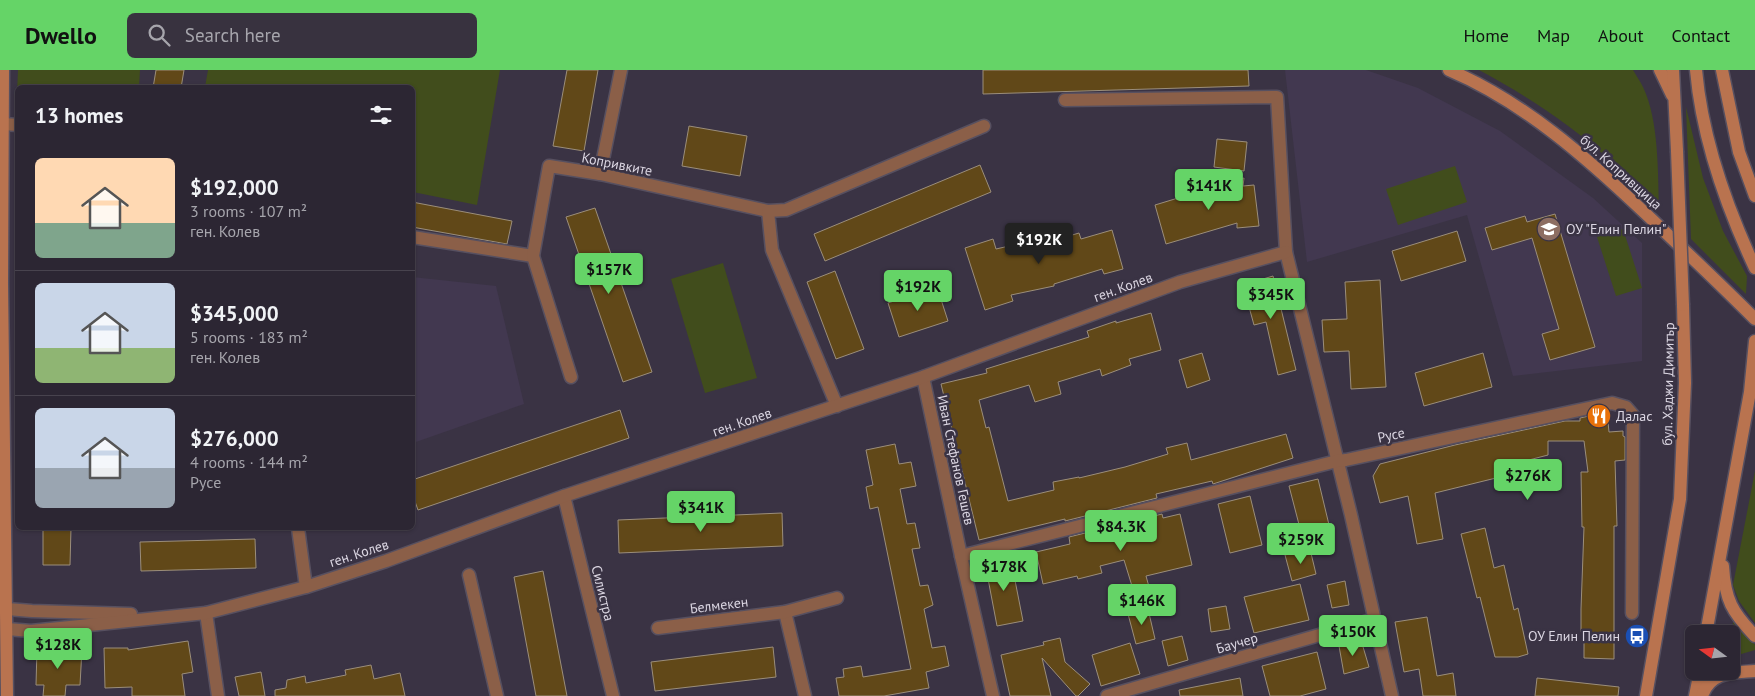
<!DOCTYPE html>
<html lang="en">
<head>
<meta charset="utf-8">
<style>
  body { margin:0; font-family:"PT Sans",sans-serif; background:#38323f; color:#f1f3f6; height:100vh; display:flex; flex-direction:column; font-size:19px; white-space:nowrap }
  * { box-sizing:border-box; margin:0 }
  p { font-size:16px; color:#a6a5ac }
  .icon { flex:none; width:28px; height:28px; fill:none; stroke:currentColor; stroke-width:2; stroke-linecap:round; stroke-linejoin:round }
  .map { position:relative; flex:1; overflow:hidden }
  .sheet { position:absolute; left:15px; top:15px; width:400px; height:445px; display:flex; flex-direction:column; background:#2c2633; border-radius:8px; box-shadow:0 1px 4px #0004,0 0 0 1px #48434e }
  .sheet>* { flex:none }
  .needle { width:32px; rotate:285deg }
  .buttons { position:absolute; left:1685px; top:555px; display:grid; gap:10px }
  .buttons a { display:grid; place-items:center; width:55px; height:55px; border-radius:8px; background:#2c2633; box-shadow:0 1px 4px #0004,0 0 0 1px #48434e; font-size:25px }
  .price { position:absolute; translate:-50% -42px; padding:0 11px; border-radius:5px; background:#65d467; color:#111; font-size:16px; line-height:32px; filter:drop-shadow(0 1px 2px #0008) }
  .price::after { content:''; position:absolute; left:50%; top:30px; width:15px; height:11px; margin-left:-8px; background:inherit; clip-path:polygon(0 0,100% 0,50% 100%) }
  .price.on { background:#222; color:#fff }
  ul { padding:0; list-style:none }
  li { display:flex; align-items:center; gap:15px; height:125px; padding:0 20px }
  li+li { border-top:1px solid #48434e }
  li span { display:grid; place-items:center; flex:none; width:140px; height:100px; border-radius:8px; color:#555 }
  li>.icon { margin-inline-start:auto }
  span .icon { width:60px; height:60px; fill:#fffc; stroke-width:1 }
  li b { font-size:21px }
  h2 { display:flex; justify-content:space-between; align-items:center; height:60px; padding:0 20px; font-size:21px }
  header { display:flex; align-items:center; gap:30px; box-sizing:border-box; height:70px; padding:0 25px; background:#65d467; color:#111 }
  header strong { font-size:24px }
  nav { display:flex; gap:28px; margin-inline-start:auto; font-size:18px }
  .search { width:350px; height:45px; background:#38323f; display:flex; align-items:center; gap:12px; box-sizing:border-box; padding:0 18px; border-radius:8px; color:#a6a5ac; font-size:19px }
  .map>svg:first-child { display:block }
  .built { fill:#423850 }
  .green { fill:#414d1c }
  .building { fill:#614818; stroke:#9b8e7b }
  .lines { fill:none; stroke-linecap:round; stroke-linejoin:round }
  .street-casing { stroke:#575060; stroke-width:15 }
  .secondary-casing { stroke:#575060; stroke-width:15 }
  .street { stroke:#8b5f48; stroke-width:12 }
  .secondary { stroke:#b9734f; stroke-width:12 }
  .secondary-bridge-casing { stroke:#575060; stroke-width:15; stroke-linecap:butt }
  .secondary-bridge { stroke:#b9734f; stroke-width:12 }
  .labels { text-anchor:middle; stroke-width:5; stroke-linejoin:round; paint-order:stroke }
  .street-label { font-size:14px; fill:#dbd6e2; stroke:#3a3344 }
  .poi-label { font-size:14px; fill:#dbd6e2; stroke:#3a3344; text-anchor:start }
</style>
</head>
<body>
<header>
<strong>Dwello</strong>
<div class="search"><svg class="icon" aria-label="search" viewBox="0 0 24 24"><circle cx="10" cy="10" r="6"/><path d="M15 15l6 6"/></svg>Search here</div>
<nav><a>Home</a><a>Map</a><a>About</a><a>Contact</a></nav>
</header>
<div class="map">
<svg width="1755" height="626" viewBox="0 0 1755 626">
  <rect width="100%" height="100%" fill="#3a3344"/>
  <g class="built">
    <polygon points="1285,0 1366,0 1418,18 1500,61 1593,128 1642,173 1642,291 1513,306 1467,145 1307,192"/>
    <polygon points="412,207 496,216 524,334 413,373"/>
  </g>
  <g class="green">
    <polygon points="18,0 140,0 139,17 18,18 17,48 16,48"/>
    <polygon points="208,0 500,0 477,135 413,122 412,18 205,17"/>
    <path d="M1479 0H1633C1636 5 1640 11 1643 17 1659 50 1658 103 1659 140 1643 124 1628 107 1611 91 1571 55 1526 25 1479 0Z"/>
    <polygon points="1686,37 1703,108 1723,161 1747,206 1746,224 1691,169"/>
    <polygon points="1455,96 1467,132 1398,155 1386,119"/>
    <polygon points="1623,159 1642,218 1616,226 1597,167"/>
    <polygon points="723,193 757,308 705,323 671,209"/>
    <polygon points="1755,401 1755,553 1739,531 1733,515"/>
    <polygon points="1734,548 1755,575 1755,580 1731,587 1731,564"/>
  </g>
  <g class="building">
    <polygon points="156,0 184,0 181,18 153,18"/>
    <polygon points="567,0 598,0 584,81 553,76"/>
    <polygon points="983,0 1248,0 1249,16 983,24"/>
    <polygon points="689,56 747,66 740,106 682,96"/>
    <polygon points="1217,69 1247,72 1244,101 1214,97"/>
    <polygon points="980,95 991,122 825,191 814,164"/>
    <polygon points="1244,108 1243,116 1254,115 1259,156 1237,158 1237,153 1166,174 1155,135"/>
    <polygon points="412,132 512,151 507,174 412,157"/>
    <polygon points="595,138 652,302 623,312 566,147"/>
    <polygon points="1555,144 1595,277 1550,290 1542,264 1559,259 1532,168 1492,180 1485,158 1525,146 1527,152"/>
    <polygon points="1112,160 1123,199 1104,204 1102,199 1054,214 1054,216 1011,225 1013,231 985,240 965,178 993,169 996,179 1044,168 1045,173 1079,163 1081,169"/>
    <polygon points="1457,161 1466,191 1401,211 1392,181"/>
    <polygon points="835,201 864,279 836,289 807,212"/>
    <polygon points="1273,206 1296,300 1278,305 1266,252 1254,255 1243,215"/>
    <polygon points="1380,210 1386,317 1351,319 1349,281 1324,282 1322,250 1347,249 1345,212"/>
    <polygon points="937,217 948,251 899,267 888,233"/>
    <polygon points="1151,243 1161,280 1129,289 1131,295 1102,306 1100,299 1058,312 1061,324 1035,332 1029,315 979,330 986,358 989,357 1008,431 1054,420 1053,412 1079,407 1079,408 1125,397 1168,384 1166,378 1187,373 1191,390 1286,364 1293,388 1213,414 1212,411 1156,424 1157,428 1065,451 1065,449 979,470 941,314 987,303 986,299 1089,267 1087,261 1116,251 1116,253"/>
    <polygon points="1202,283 1210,310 1187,318 1179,290"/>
    <polygon points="1483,283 1492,317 1424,336 1415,303"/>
    <polygon points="620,340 629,368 418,440 412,423 412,410"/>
    <polygon points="1607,342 1609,362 1623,361 1623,366 1625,367 1625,390 1615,391 1617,456 1614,456 1614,589 1584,588 1584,562 1581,562 1581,539 1584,457 1582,457 1581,402 1588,402 1584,371 1548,371 1548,385 1498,398 1500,407 1435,423 1443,469 1417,474 1408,426 1380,433 1373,406 1380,394 1455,375 1565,351 1580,351 1580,348"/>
    <polygon points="895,374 899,394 911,392 916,416 900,419 907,454 915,453 920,478 912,479 920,516 928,515 933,535 924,539 932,578 945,576 949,596 926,602 929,618 884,626 839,626 836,608 844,607 843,599 861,596 863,607 911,599 878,437 870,439 866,417 873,415 866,380"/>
    <polygon points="1318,409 1330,459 1302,466 1289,416"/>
    <polygon points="1250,426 1262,475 1230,483 1218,434"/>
    <polygon points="782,443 783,476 619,483 618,450"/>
    <polygon points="1162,444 1163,448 1180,444 1192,495 1146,506 1151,524 1136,529 1124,490 1100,496 1102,503 1078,509 1077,506 1043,514 1036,482 1070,474 1069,467"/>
    <polygon points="43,458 71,458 70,495 43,495"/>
    <polygon points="1485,458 1494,498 1504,495 1514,540 1518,538 1528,584 1518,587 1495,587 1480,527 1477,528 1461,464"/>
    <polygon points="255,469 256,498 141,501 140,472"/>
    <polygon points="1310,479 1316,504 1292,511 1285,485"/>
    <polygon points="1009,488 1010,491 1011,490 1023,551 997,556 985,493"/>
    <polygon points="543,501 567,626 536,626 514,507"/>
    <polygon points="1345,511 1349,535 1332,538 1327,515"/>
    <polygon points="1300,514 1309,550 1254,563 1244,527"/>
    <polygon points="1226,536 1230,559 1211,562 1208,539"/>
    <polygon points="1148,539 1155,569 1136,574 1128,544"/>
    <polygon points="1427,547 1437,606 1453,603 1456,626 1423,626 1419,599 1404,602 1395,552"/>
    <polygon points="1182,566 1188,590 1168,596 1162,571"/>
    <polygon points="1060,568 1065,592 1090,614 1078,626 1076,626 1042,588 1051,626 1010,626 1001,585 1044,575 1043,572"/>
    <polygon points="1361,570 1369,597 1344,604 1339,576"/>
    <polygon points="188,571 193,602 182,604 185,626 132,626 132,617 105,618 104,578 128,578 128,580"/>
    <polygon points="1130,573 1140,604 1101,616 1092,585"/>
    <polygon points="773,577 776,607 655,621 651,592"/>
    <polygon points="37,579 82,579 80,615 66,615 65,626 43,626 44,615 36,615"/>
    <polygon points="1317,582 1326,619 1300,626 1270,626 1262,596"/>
    <polygon points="371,595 374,609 400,603 405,626 275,626 275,620 286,618 287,610 305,606 306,613 346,605 345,600"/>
    <polygon points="261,602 265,626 239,626 235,607"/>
    <polygon points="1240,608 1243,626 1180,626 1179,620"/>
    <polygon points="1537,608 1619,617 1618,626 1535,626"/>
  </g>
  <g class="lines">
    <g class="street-casing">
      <g id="street">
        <polyline points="1065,30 1277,27 1286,182 1351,445 1392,626"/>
        <polyline points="3,54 18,55"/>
        <polyline points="600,104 621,0"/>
        <polyline points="412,167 533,186"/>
        <polyline points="571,307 533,186 549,96 600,104 768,141"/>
        <polyline points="923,307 961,486 993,626"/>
        <polyline points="837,336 772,180 768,141 786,140 984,56"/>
        <polyline points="564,426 613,626"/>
        <polyline points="298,458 306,517"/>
        <polyline points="961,486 1337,391 1346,390 1612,333 1626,337 1633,345 1632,543"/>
        <polyline points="469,505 497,626"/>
        <polyline points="7,539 32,541 131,544"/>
        <polyline points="785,542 805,626"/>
        <polyline points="206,543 218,626"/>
        <polyline points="658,558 785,542 837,528"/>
        <polyline points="7,559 31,561 206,543 306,517 386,491 564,426 923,307 1180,212 1286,182"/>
        <polyline points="1107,626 1375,549"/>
      </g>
    </g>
    <g class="secondary-casing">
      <g id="secondary">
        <polyline points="3,0 2,213 7,626"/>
        <path d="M1449 0C1524 32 1586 87 1645 143 1682 178 1719 213 1755 249"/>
        <polyline points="1660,0 1672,25"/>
        <polyline points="1673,0 1677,81"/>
        <path d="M1696 0C1702 68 1726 136 1755 198"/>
        <polyline points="1722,0 1739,82 1755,126"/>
        <path d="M1723 496C1725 530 1732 542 1755 566"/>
        <polyline points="1706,564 1750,322 1755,271"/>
        <polyline points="1646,626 1680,429 1685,313 1683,235"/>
        <polyline points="1695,626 1700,601"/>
        <path d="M1702 626C1711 601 1732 603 1755 601"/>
      </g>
    </g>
    <use href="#street" class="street"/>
    <use href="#secondary" class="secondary"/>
    <g class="secondary-bridge-casing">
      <polyline id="secondary-bridge" points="1677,81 1683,235"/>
    </g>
    <use href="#secondary-bridge" class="secondary-bridge"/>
  </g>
  <defs>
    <g id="school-disc" transform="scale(1.25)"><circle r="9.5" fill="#8d6e63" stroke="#3a3344"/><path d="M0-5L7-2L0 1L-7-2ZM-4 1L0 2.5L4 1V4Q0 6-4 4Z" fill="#fff"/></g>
    <g id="restaurant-disc" transform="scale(1.25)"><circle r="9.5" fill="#e8710a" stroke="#3a3344"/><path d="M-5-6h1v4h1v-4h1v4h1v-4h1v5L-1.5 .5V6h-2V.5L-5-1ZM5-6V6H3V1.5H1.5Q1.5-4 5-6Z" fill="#fff"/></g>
    <g id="bus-disc" transform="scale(1.25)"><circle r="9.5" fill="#1a4fb4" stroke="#3a3344"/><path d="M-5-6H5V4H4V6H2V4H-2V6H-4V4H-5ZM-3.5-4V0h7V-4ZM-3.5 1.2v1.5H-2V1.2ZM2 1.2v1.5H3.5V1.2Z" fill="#fff"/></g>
  </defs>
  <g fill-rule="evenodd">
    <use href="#school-disc" x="1549" y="159"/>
    <use href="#restaurant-disc" x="1599" y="346"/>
    <use href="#bus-disc" x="1637" y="566"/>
  </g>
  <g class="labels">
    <g class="street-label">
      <text transform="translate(617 94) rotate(11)" y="5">Копривките</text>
      <text transform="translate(1621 102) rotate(42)" y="5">бул. Копривщица</text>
      <text transform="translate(1123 217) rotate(-20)" y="5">ген. Колев</text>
      <text transform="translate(1668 314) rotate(-89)" y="5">бул. Хаджи Димитър</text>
      <text transform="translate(742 352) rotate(-19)" y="5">ген. Колев</text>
      <text transform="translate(1391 365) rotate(-12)" y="5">Русе</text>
      <text transform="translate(956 390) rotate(78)" y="5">Иван Стефанов Гешев</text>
      <text transform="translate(359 483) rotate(-18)" y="5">ген. Колев</text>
      <text transform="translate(603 523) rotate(76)" y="5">Силистра</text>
      <text transform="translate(719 535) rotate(-7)" y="5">Белмекен</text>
      <text transform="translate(1237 573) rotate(-16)" y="5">Баучер</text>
    </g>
    <g class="poi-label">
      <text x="1566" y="164">ОУ "Елин Пелин"</text>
      <text x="1616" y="351">Далас</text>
      <text x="1620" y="571" text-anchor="end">ОУ Елин Пелин</text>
    </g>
  </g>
</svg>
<div class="buttons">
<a><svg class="needle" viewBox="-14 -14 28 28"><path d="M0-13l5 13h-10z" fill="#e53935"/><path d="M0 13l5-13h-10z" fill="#a6a5ac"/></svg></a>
</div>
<b class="price" style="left:1209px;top:141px">$141K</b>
<b class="price on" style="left:1039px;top:195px">$192K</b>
<b class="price" style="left:609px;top:225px">$157K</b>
<b class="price" style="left:918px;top:242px">$192K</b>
<b class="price" style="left:1271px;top:250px">$345K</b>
<b class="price" style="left:1528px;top:431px">$276K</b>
<b class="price" style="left:701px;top:463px">$341K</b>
<b class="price" style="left:1121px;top:482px">$84.3K</b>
<b class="price" style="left:1301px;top:495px">$259K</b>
<b class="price" style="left:1004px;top:522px">$178K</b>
<b class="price" style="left:1142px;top:556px">$146K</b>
<b class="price" style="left:1353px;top:587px">$150K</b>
<b class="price" style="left:58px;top:600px">$128K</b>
<section class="sheet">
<h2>13 homes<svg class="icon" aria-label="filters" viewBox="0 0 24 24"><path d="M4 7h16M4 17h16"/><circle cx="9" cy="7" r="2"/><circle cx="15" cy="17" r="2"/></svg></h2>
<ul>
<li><span style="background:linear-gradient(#ffd9b3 65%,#7fa58c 0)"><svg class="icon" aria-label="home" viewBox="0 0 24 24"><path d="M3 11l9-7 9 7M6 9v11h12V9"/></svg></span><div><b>$192,000</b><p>3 rooms · 107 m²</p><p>ген. Колев</p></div></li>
<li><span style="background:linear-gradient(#c9d6e8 65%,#8fb573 0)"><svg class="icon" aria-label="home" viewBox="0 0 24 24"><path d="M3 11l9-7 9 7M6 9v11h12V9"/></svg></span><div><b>$345,000</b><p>5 rooms · 183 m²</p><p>ген. Колев</p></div></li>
<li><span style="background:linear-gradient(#c9d6e8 60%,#9aa5b1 0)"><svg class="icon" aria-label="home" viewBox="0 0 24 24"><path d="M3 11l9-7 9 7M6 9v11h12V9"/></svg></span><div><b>$276,000</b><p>4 rooms · 144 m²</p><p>Русе</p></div></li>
</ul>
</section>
</div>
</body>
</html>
